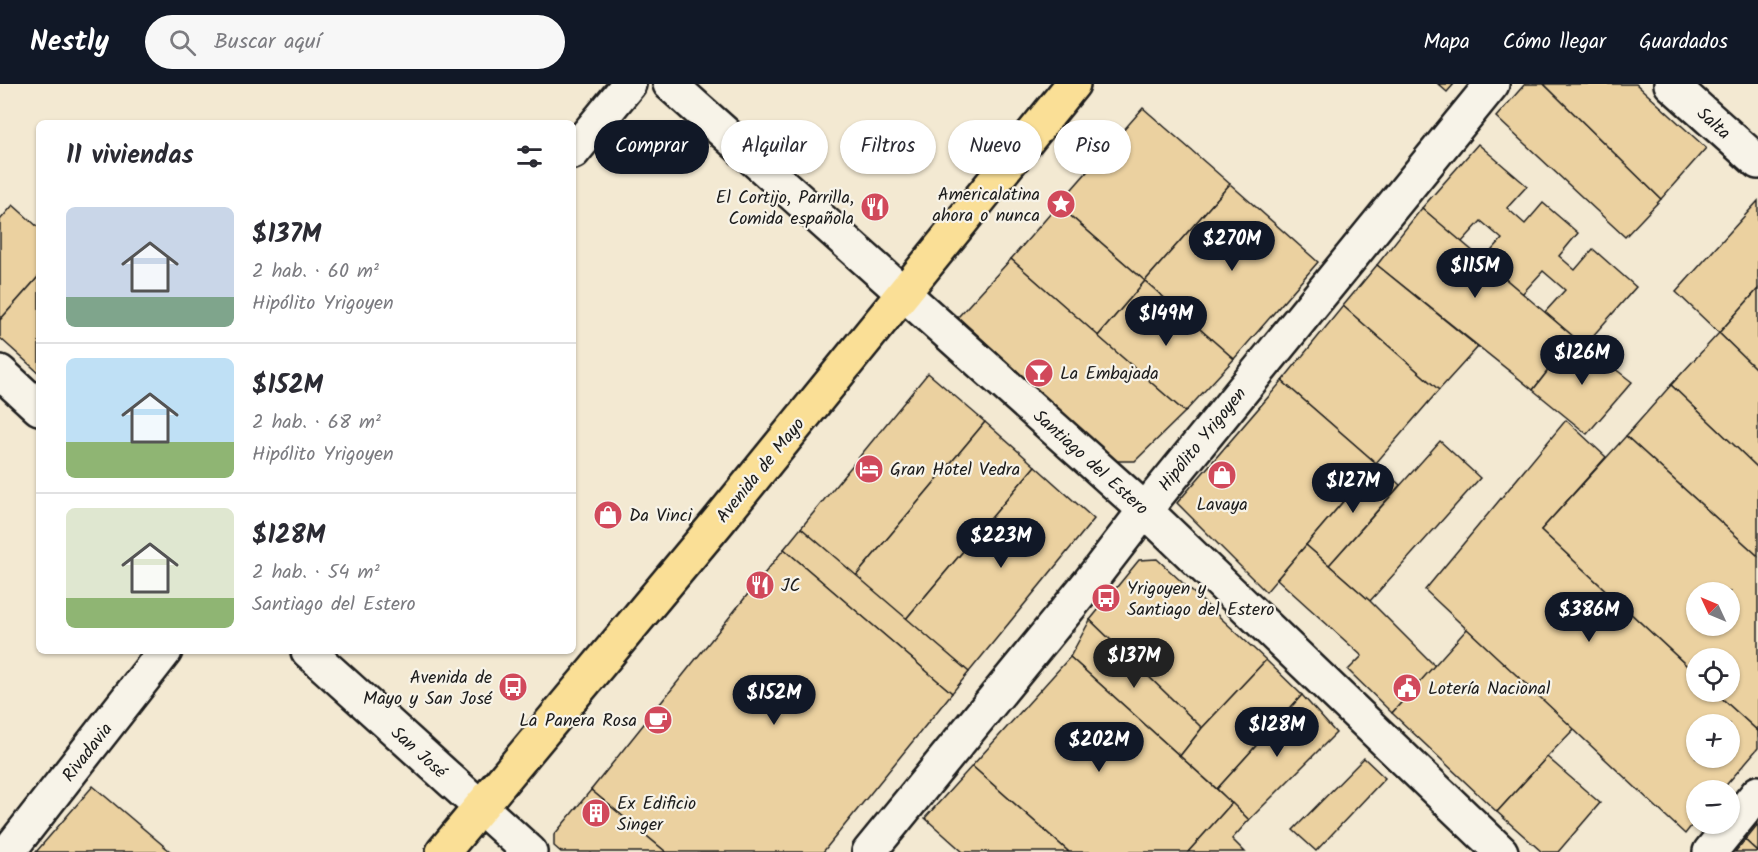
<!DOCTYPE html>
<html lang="es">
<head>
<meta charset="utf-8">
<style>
  body { margin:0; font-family:Kalam,sans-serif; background:#f7f7f7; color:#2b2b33; height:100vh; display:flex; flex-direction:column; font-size:22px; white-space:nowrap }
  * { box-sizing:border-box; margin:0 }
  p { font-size:20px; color:#7c7c81 }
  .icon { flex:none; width:33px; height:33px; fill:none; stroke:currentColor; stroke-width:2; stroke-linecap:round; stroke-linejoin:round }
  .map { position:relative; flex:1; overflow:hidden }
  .side { position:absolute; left:36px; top:36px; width:540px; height:534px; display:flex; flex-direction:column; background:#fff; border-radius:9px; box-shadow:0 2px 4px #0004 }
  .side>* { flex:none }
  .guide { position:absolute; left:594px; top:36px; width:570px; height:54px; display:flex; gap:12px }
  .needle { width:39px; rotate:314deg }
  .tools { position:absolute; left:1686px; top:498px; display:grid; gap:12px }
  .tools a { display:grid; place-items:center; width:54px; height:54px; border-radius:50%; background:#fff; box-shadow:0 2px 4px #0004; font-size:30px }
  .price { position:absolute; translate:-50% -51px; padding:0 14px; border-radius:21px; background:#111827; color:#fff; font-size:20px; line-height:39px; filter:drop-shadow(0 2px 3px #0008) }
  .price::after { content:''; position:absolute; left:50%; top:36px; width:18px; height:14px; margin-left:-9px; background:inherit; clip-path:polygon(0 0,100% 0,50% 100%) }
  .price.on { background:#222; color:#fff }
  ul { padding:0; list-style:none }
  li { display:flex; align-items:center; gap:18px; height:150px; padding:0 30px }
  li+li { border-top:2px solid #e1e1e2 }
  li span { display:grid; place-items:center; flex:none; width:168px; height:120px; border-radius:9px; color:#555 }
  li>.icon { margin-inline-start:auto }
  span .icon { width:72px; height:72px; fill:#fffc; stroke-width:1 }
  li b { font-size:26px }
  h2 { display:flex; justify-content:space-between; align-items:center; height:72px; padding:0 30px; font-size:26px }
  .tag { padding:0 21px; border-radius:27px; background:#fff; box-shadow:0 2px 4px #0004; font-size:21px; line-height:54px }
  .tag.on { background:#111827; color:#fff }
  header { display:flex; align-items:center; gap:36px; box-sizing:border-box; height:84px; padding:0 30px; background:#111827; color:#fff }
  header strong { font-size:28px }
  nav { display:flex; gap:33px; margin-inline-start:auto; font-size:21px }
  .search { width:420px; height:54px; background:#f7f7f7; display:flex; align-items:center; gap:15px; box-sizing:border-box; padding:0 21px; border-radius:33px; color:#7c7c81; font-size:22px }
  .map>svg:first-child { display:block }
  .building { fill:#ebd1a0; stroke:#1c1c1c; stroke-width:1.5; fill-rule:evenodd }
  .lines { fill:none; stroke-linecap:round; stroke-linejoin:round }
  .minor-casing { stroke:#1c1c1c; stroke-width:38 }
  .major-casing { stroke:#1c1c1c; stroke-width:38 }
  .minor { stroke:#f7f3e8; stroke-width:33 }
  .major { stroke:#fadf96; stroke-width:33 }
  .labels { text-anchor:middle; stroke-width:4.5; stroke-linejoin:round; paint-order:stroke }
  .street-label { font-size:18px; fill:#1c1c1c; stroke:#f7f3e8 }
  .poi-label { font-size:18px; fill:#1c1c1c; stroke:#f7f3e8; text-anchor:start }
</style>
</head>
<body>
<header>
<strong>Nestly</strong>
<div class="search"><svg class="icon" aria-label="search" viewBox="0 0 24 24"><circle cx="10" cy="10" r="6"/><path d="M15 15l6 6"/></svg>Buscar aquí</div>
<nav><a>Mapa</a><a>Cómo llegar</a><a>Guardados</a></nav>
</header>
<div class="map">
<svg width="1758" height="768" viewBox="0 0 1758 768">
  <rect width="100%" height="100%" fill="#f3e9d2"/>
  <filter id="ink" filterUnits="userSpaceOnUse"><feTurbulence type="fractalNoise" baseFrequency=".0167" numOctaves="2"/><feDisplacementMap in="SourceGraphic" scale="12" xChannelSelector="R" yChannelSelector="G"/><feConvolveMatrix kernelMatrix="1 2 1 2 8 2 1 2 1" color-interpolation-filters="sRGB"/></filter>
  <g filter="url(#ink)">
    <g class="building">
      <polygon points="1438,0 1454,0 1447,8"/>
      <polygon points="1525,0 1544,0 1661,115 1625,153 1496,33"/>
      <polygon points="1544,0 1636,0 1706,64 1661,115"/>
      <polygon points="1143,24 1230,100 1145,197 1058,121"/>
      <polygon points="1478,60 1527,102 1507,124 1525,140 1543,119 1578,149 1559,172 1575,186 1593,165 1636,203 1584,262 1545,228 1565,206 1543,187 1522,210 1483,176 1502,155 1481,137 1461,159 1422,124"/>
      <polygon points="1230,100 1318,178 1234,275 1145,197"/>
      <polygon points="1758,117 1758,205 1719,249 1676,208"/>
      <polygon points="13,121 39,144 39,192 0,236 0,136"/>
      <polygon points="1058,121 1145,197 1098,252 1011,175"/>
      <polygon points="1422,124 1574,253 1533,306 1377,181"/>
      <polygon points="1011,175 1185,328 1135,377 1115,377 958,233"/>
      <polygon points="1377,181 1478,263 1439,306 1343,222"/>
      <polygon points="39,192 39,289 0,254 0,236"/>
      <polygon points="1145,197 1234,275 1185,328 1098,252"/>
      <polygon points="1758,205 1758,287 1719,249"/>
      <polygon points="1343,222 1439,306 1376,379 1282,297"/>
      <polygon points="1719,249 1758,287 1758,384 1671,301"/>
      <polygon points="1574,253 1632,298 1587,350 1533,306"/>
      <polygon points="928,289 985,338 856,492 801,444"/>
      <polygon points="1282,297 1376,379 1266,508 1177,419"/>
      <polygon points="1671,301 1758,384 1758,472 1626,352"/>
      <path d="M1566 336 1606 373 1541 446 1696 590V608H1715L1758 647V664L1722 706H1696V736L1685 750 1425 506ZM1696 640H1730V674H1696Z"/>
      <polygon points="985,338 1035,382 906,535 856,492"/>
      <path d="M1626 352 1758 472V647L1715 608H1730V574H1696V590L1541 446ZM1696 508H1730V542H1696Z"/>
      <polygon points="1440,357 1480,394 1370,517 1329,481"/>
      <polygon points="1376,379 1400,401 1329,481 1306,461"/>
      <polygon points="1035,382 1094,435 969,588 906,535"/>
      <polygon points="801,444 969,588 952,609 784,465"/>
      <polygon points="1306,461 1370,517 1435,582 1392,629 1348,586 1362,572 1277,495"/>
      <polygon points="784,465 952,609 823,768 666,768 591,706"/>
      <polygon points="1157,475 1266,576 1202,644 1090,536 1139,476"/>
      <polygon points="1090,536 1202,644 1180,672 1070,573"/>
      <polygon points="1467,545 1574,645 1547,673 1497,728 1392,629"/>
      <polygon points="1070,573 1232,719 1188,768 1069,768 972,682"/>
      <polygon points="1266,576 1302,611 1217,705 1180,672 1202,644"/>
      <polygon points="1302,611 1336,649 1249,736 1217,705"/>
      <polygon points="1547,673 1600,719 1558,768 1542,768 1497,728"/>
      <polygon points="1364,674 1385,694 1316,767 1293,746"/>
      <polygon points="972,682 1069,768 963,768 925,734"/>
      <polygon points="93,702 171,768 36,768"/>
      <polygon points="591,706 666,768 561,768 554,762 554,751"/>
      <polygon points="1232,719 1249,736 1232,755 1245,768 1188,768"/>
      <polygon points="1758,740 1758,768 1745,756"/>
      <polygon points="1745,756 1758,768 1735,768"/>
    </g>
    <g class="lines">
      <g class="minor-casing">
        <g id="minor">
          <polyline points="670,0 1145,426 1501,768"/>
          <polyline points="1671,0 1758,78"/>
          <polyline points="573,68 629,0"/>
          <polyline points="0,288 39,324"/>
          <polyline points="308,567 530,768"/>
          <polyline points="8,768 165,567"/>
          <polyline points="869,768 1088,500 1145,426 1492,0"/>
          <polyline points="1710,768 1758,709"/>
        </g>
      </g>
      <g class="major-casing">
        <polyline id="major" points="443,768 717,439 1073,0"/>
      </g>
      <use href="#minor" class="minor"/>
      <use href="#major" class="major"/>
    </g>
  </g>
  <defs>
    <g id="sight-disc" transform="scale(1.5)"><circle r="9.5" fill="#d1495b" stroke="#f7f3e8"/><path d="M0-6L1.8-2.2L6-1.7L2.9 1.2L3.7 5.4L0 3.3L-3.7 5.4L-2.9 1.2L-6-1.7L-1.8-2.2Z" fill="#fff"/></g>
    <g id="restaurant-disc" transform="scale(1.5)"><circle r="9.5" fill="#d1495b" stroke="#f7f3e8"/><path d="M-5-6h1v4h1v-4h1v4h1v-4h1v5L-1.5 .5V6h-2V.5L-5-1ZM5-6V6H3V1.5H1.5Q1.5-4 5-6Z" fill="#fff"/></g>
    <g id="bar-disc" transform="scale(1.5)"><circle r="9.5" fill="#d1495b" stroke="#f7f3e8"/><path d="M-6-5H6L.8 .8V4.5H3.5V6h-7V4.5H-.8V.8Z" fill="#fff"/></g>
    <g id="hotel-disc" transform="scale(1.5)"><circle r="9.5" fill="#d1495b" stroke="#f7f3e8"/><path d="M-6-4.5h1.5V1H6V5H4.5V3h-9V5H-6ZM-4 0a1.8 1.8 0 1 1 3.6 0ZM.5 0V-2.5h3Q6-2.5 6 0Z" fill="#fff"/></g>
    <g id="shop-disc" transform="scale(1.5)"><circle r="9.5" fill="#d1495b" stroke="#f7f3e8"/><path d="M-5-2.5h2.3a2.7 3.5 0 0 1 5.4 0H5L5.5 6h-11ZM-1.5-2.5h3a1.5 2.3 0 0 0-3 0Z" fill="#fff"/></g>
    <g id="bus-disc" transform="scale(1.5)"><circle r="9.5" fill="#d1495b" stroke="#f7f3e8"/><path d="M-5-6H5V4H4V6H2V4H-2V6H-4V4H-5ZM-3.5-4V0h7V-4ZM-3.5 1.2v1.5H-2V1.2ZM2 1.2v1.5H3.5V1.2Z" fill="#fff"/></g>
    <g id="civic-disc" transform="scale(1.5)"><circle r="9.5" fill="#d1495b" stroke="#f7f3e8"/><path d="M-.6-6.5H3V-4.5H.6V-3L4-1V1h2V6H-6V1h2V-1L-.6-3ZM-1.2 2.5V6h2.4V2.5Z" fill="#fff"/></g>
    <g id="cafe-disc" transform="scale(1.5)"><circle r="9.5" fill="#d1495b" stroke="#f7f3e8"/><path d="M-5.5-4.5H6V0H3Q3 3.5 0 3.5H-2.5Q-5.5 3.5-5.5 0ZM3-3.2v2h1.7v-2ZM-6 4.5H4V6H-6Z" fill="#fff"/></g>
    <g id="building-disc" transform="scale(1.5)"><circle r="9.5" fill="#d1495b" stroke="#f7f3e8"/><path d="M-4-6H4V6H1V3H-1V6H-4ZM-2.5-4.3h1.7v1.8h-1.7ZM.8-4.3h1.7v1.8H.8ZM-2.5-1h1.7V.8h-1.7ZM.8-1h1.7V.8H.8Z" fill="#fff"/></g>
  </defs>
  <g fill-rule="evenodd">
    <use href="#sight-disc" x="1061" y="120"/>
    <use href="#restaurant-disc" x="875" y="123"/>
    <use href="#bar-disc" x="1039" y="289"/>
    <use href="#hotel-disc" x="869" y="385"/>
    <use href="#shop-disc" x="1222" y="391"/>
    <use href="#shop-disc" x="608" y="431"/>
    <use href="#restaurant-disc" x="760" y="501"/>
    <use href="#bus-disc" x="1106" y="514"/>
    <use href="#bus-disc" x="513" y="603"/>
    <use href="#civic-disc" x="1407" y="604"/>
    <use href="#cafe-disc" x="658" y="636"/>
    <use href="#building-disc" x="596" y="729"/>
  </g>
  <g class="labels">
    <g class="street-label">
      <text transform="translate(1714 39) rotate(42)" y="6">Salta</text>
      <text transform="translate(1202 355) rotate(-51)" y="6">Hipólito Yrigoyen</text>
      <text transform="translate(1091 378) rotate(42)" y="6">Santiago del Estero</text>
      <text transform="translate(760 386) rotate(-51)" y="6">Avenida de Mayo</text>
      <text transform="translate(87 668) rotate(-52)" y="6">Rivadavia</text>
      <text transform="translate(419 668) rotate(42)" y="6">San José</text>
    </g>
    <g class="poi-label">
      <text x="1040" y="116" text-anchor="end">Americalatina<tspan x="1040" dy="21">ahora o nunca</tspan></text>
      <text x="854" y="119" text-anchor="end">El Cortijo, Parrilla,<tspan x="854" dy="21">Comida española</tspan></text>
      <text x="1060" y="295">La Embajada</text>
      <text x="890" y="391">Gran Hotel Vedra</text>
      <text x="1222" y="426" text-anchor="middle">Lavaya</text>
      <text x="629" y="437">Da Vinci</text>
      <text x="781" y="507">JC</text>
      <text x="1127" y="510">Yrigoyen y<tspan x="1127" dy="21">Santiago del Estero</tspan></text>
      <text x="492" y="599" text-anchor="end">Avenida de<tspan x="492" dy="21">Mayo y San José</tspan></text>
      <text x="1428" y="610">Lotería Nacional</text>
      <text x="637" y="642" text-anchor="end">La Panera Rosa</text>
      <text x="617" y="725">Ex Edificio<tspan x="617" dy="21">Singer</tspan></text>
    </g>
  </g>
</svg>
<div class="tools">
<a><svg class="needle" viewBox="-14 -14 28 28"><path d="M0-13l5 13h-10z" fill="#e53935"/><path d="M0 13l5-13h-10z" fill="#7c7c81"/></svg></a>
<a><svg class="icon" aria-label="locate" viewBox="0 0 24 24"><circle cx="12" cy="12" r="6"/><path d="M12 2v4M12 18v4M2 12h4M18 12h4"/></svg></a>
<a>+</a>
<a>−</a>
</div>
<b class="price" style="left:1232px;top:188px">$270M</b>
<b class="price" style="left:1475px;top:215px">$115M</b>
<b class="price" style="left:1166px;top:263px">$149M</b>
<b class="price" style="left:1582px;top:302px">$126M</b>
<b class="price" style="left:1353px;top:430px">$127M</b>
<b class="price" style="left:1001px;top:485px">$223M</b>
<b class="price" style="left:1589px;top:559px">$386M</b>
<b class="price on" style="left:1134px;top:605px">$137M</b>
<b class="price" style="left:774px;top:642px">$152M</b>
<b class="price" style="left:1277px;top:674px">$128M</b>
<b class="price" style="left:1099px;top:689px">$202M</b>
<div class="guide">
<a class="tag on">Comprar</a>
<a class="tag">Alquilar</a>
<a class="tag">Filtros</a>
<a class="tag">Nuevo</a>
<a class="tag">Piso</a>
</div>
<section class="side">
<h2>11 viviendas<svg class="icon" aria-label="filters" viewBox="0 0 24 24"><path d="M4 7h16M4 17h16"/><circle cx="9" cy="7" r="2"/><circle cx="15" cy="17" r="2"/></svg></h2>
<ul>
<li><span style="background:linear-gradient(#c9d6e8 75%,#7fa58c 0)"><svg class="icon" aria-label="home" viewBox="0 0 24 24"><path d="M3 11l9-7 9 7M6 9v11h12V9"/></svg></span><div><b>$137M</b><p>2 hab. · 60 m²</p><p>Hipólito Yrigoyen</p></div></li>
<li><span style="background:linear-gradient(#bfe0f5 70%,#8fb573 0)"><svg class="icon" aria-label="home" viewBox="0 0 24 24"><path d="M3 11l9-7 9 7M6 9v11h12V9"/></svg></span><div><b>$152M</b><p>2 hab. · 68 m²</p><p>Hipólito Yrigoyen</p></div></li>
<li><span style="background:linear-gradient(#dfe7d0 75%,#8fb573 0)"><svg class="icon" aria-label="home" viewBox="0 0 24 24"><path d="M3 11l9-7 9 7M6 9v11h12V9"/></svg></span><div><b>$128M</b><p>2 hab. · 54 m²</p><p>Santiago del Estero</p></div></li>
</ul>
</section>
</div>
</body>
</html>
